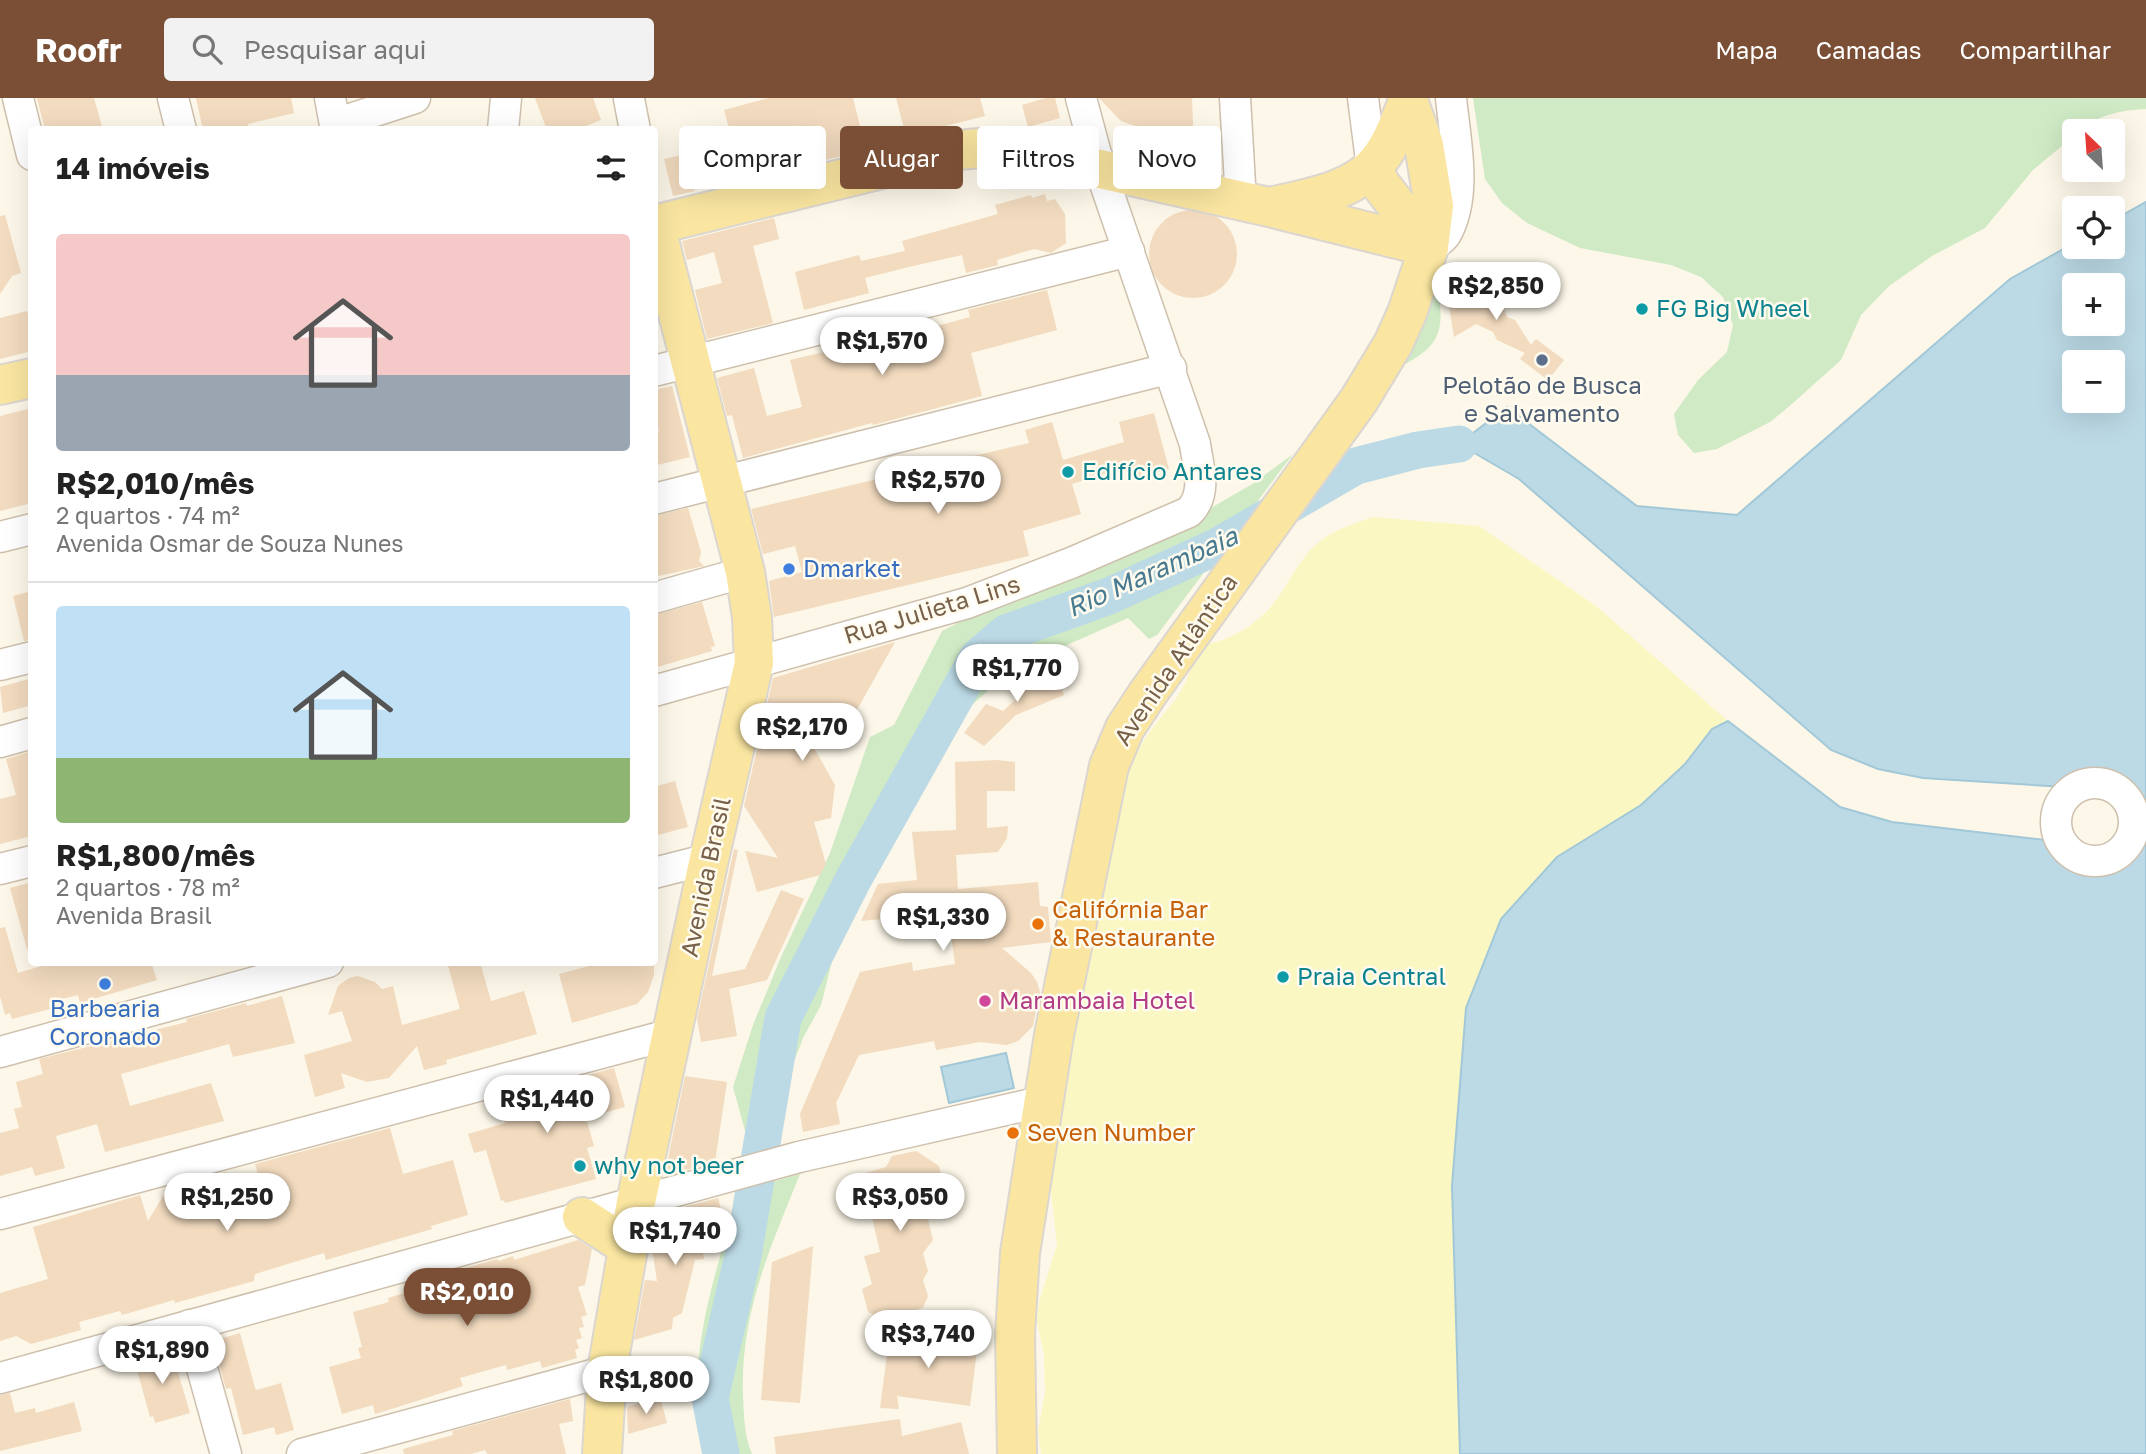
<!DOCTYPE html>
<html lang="pt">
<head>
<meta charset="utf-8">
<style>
  body { margin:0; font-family:"Golos Text",sans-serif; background:#f2f2f2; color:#222; height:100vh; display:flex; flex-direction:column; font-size:26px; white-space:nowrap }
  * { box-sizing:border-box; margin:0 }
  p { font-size:23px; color:#767676 }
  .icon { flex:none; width:38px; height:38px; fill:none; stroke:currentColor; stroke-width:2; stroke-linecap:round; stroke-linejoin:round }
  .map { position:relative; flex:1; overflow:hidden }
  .side { position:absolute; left:28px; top:28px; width:630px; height:840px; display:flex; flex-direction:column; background:#fff; border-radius:7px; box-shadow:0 7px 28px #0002 }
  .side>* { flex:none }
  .hud { position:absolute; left:679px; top:28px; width:665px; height:63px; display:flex; gap:14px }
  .needle { width:46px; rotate:335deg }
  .controls { position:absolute; left:2062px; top:21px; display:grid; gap:14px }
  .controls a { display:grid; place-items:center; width:63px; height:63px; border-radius:7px; background:#fff; box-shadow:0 7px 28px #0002; font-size:35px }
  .price { position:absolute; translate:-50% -60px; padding:0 16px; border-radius:24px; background:#fff; color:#222; font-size:23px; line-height:46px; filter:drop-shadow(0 2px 4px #0008) }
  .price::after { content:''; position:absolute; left:50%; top:42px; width:21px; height:16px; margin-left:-10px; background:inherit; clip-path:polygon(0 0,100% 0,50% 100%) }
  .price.selected { background:#7a4f35; color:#fff }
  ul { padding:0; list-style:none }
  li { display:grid; align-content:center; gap:14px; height:371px; padding:0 28px }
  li+li { border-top:2px solid #e0e0e0 }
  li span { display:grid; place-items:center; height:217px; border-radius:7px; color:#555 }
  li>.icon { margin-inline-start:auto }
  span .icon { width:126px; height:126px; fill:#fffc; stroke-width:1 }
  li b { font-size:30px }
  h2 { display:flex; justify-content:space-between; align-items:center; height:84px; padding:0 28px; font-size:30px }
  .chip { padding:0 24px; border-radius:7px; background:#fff; box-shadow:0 7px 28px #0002; font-size:24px; line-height:63px }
  .chip.selected { background:#7a4f35; color:#fff }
  header { display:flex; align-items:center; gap:42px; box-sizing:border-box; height:98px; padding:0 35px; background:#7a4f35; color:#fff }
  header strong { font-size:33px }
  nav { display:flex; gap:38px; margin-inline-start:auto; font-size:24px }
  .search { width:490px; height:63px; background:#f2f2f2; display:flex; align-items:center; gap:18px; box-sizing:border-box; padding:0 24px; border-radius:7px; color:#767676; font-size:26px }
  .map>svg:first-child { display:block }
  .green { fill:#cfeac5 }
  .sand { fill:#fbf7c3 }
  .water { fill:#bcdae6; stroke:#a2c8d8; stroke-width:2; fill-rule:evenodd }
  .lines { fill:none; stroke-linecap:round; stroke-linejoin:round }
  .river { stroke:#bcdae6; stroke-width:37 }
  .building { fill:#f2dbbf }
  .minor-casing { stroke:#cec0ad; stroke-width:33 }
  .major-casing { stroke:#dcd6d0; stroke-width:42 }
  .minor { stroke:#fff; stroke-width:30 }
  .major { stroke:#fae6a1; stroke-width:38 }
  .culture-dot { fill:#0f9aa8; stroke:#fffbee; stroke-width:2.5 }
  .service-dot { fill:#5c6f8a; stroke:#fffbee; stroke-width:2.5 }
  .shop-dot { fill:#3f7fe0; stroke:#fffbee; stroke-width:2.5 }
  .food-dot { fill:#e8710a; stroke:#fffbee; stroke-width:2.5 }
  .hotel-dot { fill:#d1479c; stroke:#fffbee; stroke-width:2.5 }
  .labels { text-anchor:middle; stroke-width:5; stroke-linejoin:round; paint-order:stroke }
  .culture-label { font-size:24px; fill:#0d838f; stroke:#fffbee; text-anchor:start }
  .service-label { font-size:24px; fill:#4e5e75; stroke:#fffbee }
  .shop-label { font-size:24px; fill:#366cbe; stroke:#fffbee; text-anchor:start }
  .street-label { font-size:24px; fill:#77614b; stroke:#fffbee }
  .food-label { font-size:24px; fill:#c56008; stroke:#fffbee; text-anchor:start }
  .hotel-label { font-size:24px; fill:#b23c85; stroke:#fffbee; text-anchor:start }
  .water-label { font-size:26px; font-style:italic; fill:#487a91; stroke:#fffbee }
</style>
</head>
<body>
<header>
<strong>Roofr</strong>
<div class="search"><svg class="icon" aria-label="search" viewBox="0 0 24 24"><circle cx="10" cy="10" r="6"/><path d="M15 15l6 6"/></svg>Pesquisar aqui</div>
<nav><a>Mapa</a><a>Camadas</a><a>Compartilhar</a></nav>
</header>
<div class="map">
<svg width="2146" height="1356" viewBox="0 0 2146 1356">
  <rect width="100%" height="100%" fill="#fcf7e8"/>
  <g class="green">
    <path d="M1473 0H2146V11C2128 12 2111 14 2094 23 2086 27 2083 33 2074 33V38L2033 72 1985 130 1932 158 1889 188 1861 217 1841 262 1793 305 1770 324 1717 351 1694 355 1678 337 1674 316 1698 282 1727 254 1733 227 1723 199 1701 179 1671 167 1580 150 1527 125 1502 105 1485 81Z"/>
    <path d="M1437 182C1444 229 1445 247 1399 269Z"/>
    <polygon points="1293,356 1157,537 1149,541 1128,520 1040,559 994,587 958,620 929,652 900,710 885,749 841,828 821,907 803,940 777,1008 778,1036 749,1047 733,989 753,927 781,859 830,755 870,639 894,627 942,533 997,505 1204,414 1254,385"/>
    <path d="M800 1076C770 1151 740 1215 743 1298 744 1319 744 1337 752 1356H703C683 1267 714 1178 740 1093Z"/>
  </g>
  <path class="sand" d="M1373 419 1479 428 1596 508 1728 623 1712 631 1685 666 1641 707 1557 759 1502 821 1466 910 1452 1088 1460 1356H1041L1038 1333 1045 1295 1044 1256 1037 1224 1039 1204 1057 1147 1050 1084 1061 1007 1124 685C1130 672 1135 656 1143 644 1165 609 1193 594 1193 548 1223 547 1255 529 1273 506 1290 485 1298 462 1319 444 1335 431 1354 426 1373 419Z"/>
  <g class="water">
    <path d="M2146 104V720L2140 704 2114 682 2090 679 2065 689 1923 680 1878 671 1831 652 1519 381 1459 346 1507 309 1637 408 1737 417 2010 181 2074 145V149H2112V123ZM2074 187H2112V226H2074ZM2074 264H2112V303H2074Z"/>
    <polygon points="1728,623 1840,709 1892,724 2045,742 2082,768 2108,772 2138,754 2146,740 2146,1356 1460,1356 1452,1088 1466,910 1501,821 1557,759 1641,707 1685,666 1712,631"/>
    <polygon points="1006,955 1014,990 949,1005 941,969"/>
  </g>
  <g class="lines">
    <polyline class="river" points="721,1356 710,1300 743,1158 783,920 853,782 978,559 1006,535 1109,498 1218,448 1356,368 1418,352 1459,346"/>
  </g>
  <g class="building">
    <polygon points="37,0 94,0 103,32 45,32"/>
    <polygon points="196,0 291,0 294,15 248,26 249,32 203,32"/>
    <polygon points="535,0 593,0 601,22 576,32 547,32"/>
    <polygon points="769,0 853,0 866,52 765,77 752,52 736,56 724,12"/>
    <polygon points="896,0 980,0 985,18 906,38"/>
    <polygon points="1046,0 1055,0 1060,20 1028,29 1022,7"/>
    <polygon points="1099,0 1192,0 1194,48 1121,23"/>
    <polygon points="686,56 695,93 673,98 664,61"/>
    <polygon points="1045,96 1047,103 1055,101 1065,116 1066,145 1051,155 1034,151 997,162 998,167 966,175 962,157 913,168 865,180 869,195 804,212 795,174 859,157 861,163 905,153 902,143 998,116 995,107 1031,97 1032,100"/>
    <circle cx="1193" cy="156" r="44"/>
    <polygon points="5,117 21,175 12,178 0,196 0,118"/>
    <polygon points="774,120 779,141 753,148 773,225 707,241 695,192 722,185 714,154 687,162 682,143"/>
    <polygon points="1457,175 1493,182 1507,219 1515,222 1531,247 1536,241 1564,262 1548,282 1520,261 1525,255 1497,242 1493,234 1476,226 1454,239 1449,208"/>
    <polygon points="1047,192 1057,232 971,255 982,298 873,327 872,325 743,360 732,317 727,318 717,280 754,270 767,318 802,309 790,262 905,235 915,234 970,219 968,212"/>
    <polygon points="27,213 32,231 32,253 0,261 0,220"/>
    <polygon points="672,288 690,359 657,367 654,334 659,333 654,317 654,292"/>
    <polygon points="32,310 32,405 0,413 0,318"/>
    <polygon points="1154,315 1169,371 1134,381 1131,368 1072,386 1081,416 1023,433 1029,458 774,519 769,483 802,474 795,448 763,456 751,411 1029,345 1025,332 1052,324 1063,362 1124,344 1119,324"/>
    <polygon points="688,410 701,454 699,463 704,468 654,479 654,418"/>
    <polygon points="32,493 32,542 24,543 13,498"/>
    <polygon points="702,504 715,548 711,549 712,553 654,570 654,517"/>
    <polygon points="895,544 849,626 804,632 835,687 831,720 814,724 826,766 820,777 757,794 745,753 778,760 744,708 773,580"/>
    <polygon points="1056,564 1061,575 1058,580 1064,597 1016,617 984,648 964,635 986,606 1003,613 1024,594 1022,590 1028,587 1026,583 1033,578 1031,575"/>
    <polygon points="32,580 32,607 3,615 0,589"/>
    <polygon points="32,653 32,738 0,746 0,701 16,697 6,661"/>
    <polygon points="997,662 1015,664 1015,693 987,693 987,730 1008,728 1007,740 998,754 956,757 958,791 1038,784 1040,808 1048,809 1051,844 1002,850 1031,875 1037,884 1040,894 1033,928 1018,943 1007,947 980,944 936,952 934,943 859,957 836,1005 840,1026 803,1034 800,1016 860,874 912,864 913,873 955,866 948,815 861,823 878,786 917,782 912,734 956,732 955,664"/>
    <polygon points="675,683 688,729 654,738 654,689"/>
    <polygon points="734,751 738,752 712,878 745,871 781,792 804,801 767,882 729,891 737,938 701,944 697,921"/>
    <polygon points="32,784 32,850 27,851 10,790"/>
    <polygon points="5,829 18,875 55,864 151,864 157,882 80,905 78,897 49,904 50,911 12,921 10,915 5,917 0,898 0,830"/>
    <polygon points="447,864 480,864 491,903 524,893 537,936 446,962 447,966 424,972 417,948 389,980 367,984 341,975 345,990 315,999 304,957 352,943 342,913 328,917 338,888 349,880 358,878 375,884 382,891 393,888 402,927 460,911"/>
    <polygon points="604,864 654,864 654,877 648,894 637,906 572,925 559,876"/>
    <polygon points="282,898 295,945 233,959 229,946 121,976 130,1008 211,985 224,1023 105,1054 97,1026 56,1038 65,1070 35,1078 32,1069 0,1078 0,1035 19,1030 14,1011 22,1009 16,984 43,976 39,961 187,924 186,921 246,905 247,908"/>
    <polygon points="614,970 625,1009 586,1020 594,1048 587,1050 596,1081 505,1105 504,1102 501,1103 486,1052 474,1055 468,1036 505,1025 498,1001"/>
    <polygon points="685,978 727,984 715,1064 667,1077 665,1075"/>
    <polygon points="390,1030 403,1076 453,1062 468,1117 431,1128 432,1131 326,1162 324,1155 255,1176 254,1183 175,1205 174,1202 122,1217 120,1213 79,1224 81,1232 31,1246 16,1238 0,1243 0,1195 48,1181 33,1129 140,1097 148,1123 168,1090 209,1081 225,1074 263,1094 255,1066"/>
    <polygon points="916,1053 939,1068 941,1078 933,1091 938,1109 928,1121 933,1142 923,1155 928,1173 923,1182 928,1198 923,1210 883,1221 868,1214 862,1191 872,1186 864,1158 880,1154 862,1076 886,1069 892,1058"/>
    <polygon points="718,1100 723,1120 714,1124 710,1141 701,1143 704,1161 695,1162 682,1215 673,1220 672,1231 634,1242 645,1182 657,1183 651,1143 678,1137 672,1112"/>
    <polygon points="578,1142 592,1151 585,1187 578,1189 587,1217 581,1219 584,1229 579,1230 582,1240 576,1242 579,1250 575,1252 577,1260 542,1270 540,1263 507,1272 506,1267 460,1280 463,1288 398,1309 375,1316 373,1307 342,1316 329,1269 361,1260 358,1250 362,1249 353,1214 389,1204 388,1200 415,1192 413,1185 497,1161 499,1163 513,1158 514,1162"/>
    <polygon points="813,1148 800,1305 761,1302 772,1164"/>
    <polygon points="890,1234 978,1245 970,1308 897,1298 899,1311 880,1310"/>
    <polygon points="240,1235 255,1290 257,1292 281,1285 294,1332 276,1337 274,1329 243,1337 231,1290 226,1291 213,1243"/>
    <polygon points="166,1253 173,1257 190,1315 155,1325 153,1318 150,1319 134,1261"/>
    <polygon points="10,1295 15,1315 35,1310 36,1315 74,1304 82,1333 0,1353 0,1297"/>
    <polygon points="660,1299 667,1325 628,1336 627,1309"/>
    <polygon points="570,1301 573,1323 559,1326 566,1356 487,1356 485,1352 471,1356 404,1356 403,1351 453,1337 452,1333"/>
    <polygon points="900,1321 902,1338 961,1324 969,1356 776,1356 774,1339"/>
  </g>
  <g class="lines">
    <g class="minor-casing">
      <g id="minor">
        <polyline points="18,0 32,57"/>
        <polyline points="173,0 181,32"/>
        <polyline points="330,0 336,32"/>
        <polyline points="1235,0 1241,103"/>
        <polyline points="1363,0 1372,70"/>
        <polyline points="629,1 635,32"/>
        <polyline points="335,26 415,0"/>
        <polyline points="503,32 506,0"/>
        <path d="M1429 149C1435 146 1443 141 1446 136 1468 97 1455 41 1451 0"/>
        <polyline points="654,273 1129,153"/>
        <polyline points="654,401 1171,270"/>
        <polyline points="0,439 32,431"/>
        <polyline points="654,500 745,474"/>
        <polyline points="0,567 32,559"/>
        <path d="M654 593 967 505 1071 465 1189 414C1208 395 1198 369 1195 346L1100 71 1081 0"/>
        <polyline points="0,644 32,635"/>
        <circle cx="2095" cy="724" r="39"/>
        <polyline points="0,771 32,763"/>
        <polyline points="654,775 709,761"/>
        <polyline points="0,954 328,864"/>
        <polyline points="0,1116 672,936"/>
        <polyline points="190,1227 226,1356"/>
        <polyline points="0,1280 799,1059 1045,1003"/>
        <polyline points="302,1356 607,1273"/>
      </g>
    </g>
    <g class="major-casing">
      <g id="major">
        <polyline points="1372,70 1381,87 1429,149"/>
        <path d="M1274 108C1309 100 1355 93 1378 63 1392 46 1399 24 1408 4"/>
        <polyline points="654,127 959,52 980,50 1100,71 1269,109 1429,149"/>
        <polyline points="0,287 32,280"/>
        <polyline points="582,1119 627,1148"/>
        <polyline points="602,1356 607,1273 636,1104 709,761 754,565 752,519 745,474 655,127"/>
        <polyline points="1017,1356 1015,1236 1020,1155 1054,937 1109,668 1125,630 1148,595 1359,302 1393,246 1407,215 1429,149 1434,108 1424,47 1407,0"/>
      </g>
    </g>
    <use href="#minor" class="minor"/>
    <use href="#major" class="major"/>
  </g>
  <g class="culture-dot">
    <circle cx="1642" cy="211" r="7"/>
    <circle cx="1068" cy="374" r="7"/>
    <circle cx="1283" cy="879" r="7"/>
    <circle cx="580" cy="1068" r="7"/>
  </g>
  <circle class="service-dot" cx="1542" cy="262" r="7"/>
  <g class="shop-dot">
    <circle cx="789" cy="471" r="7"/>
    <circle cx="105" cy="886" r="7"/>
  </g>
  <g class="food-dot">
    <circle cx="1038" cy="826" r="7"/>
    <circle cx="1013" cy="1035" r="7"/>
  </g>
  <circle class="hotel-dot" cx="985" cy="903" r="7"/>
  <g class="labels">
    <g class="culture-label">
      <text x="1656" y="219">FG Big Wheel</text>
      <text x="1082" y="382">Edifício Antares</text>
      <text x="1297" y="887">Praia Central</text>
      <text x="594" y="1076">why not beer</text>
    </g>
    <g class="service-label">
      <text x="1542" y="296">Pelotão de Busca<tspan x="1542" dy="28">e Salvamento</tspan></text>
    </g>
    <g class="shop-label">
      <text x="803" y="479">Dmarket</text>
      <text x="105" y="919" text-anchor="middle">Barbearia<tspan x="105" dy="28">Coronado</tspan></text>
    </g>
    <g class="street-label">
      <text transform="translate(932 512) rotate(-17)" y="8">Rua Julieta Lins</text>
      <text transform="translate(1176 562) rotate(-56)" y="8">Avenida Atlântica</text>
      <text transform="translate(706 779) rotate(-78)" y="8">Avenida Brasil</text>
    </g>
    <g class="food-label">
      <text x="1052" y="820">Califórnia Bar<tspan x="1052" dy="28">&amp; Restaurante</tspan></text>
      <text x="1027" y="1043">Seven Number</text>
    </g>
    <g class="hotel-label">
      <text x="999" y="911">Marambaia Hotel</text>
    </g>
    <g class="water-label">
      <text transform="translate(1152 474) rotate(-24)" y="9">Rio Marambaia</text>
    </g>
  </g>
</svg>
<div class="controls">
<a><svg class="needle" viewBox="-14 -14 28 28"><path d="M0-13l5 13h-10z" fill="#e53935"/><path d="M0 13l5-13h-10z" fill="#767676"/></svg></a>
<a><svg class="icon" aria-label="locate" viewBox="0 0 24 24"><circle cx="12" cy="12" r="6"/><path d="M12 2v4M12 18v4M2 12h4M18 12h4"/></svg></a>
<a>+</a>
<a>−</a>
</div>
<b class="price" style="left:1496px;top:224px">R$2,850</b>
<b class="price" style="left:882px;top:279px">R$1,570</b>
<b class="price" style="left:938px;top:418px">R$2,570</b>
<b class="price" style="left:1017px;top:606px">R$1,770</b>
<b class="price" style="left:802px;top:665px">R$2,170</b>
<b class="price" style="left:943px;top:855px">R$1,330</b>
<b class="price" style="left:547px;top:1037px">R$1,440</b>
<b class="price" style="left:227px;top:1135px">R$1,250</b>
<b class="price" style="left:900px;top:1135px">R$3,050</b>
<b class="price" style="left:675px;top:1169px">R$1,740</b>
<b class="price selected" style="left:467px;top:1230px">R$2,010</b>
<b class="price" style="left:928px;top:1272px">R$3,740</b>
<b class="price" style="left:162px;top:1288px">R$1,890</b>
<b class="price" style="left:646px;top:1318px">R$1,800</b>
<div class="hud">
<a class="chip">Comprar</a>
<a class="chip selected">Alugar</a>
<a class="chip">Filtros</a>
<a class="chip">Novo</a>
</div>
<section class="side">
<h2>14 imóveis<svg class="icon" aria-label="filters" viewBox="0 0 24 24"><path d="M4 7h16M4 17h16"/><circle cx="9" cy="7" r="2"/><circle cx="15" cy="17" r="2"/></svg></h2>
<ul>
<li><span style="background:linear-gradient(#f6c9c9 65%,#9aa5b1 0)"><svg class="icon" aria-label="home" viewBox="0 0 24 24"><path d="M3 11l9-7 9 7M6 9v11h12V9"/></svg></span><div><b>R$2,010/mês</b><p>2 quartos · 74 m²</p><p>Avenida Osmar de Souza Nunes</p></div></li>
<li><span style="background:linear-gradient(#bfe0f5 70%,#8fb573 0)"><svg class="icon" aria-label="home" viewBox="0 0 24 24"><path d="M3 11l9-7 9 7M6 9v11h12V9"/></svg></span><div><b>R$1,800/mês</b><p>2 quartos · 78 m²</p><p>Avenida Brasil</p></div></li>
</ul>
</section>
</div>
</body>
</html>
